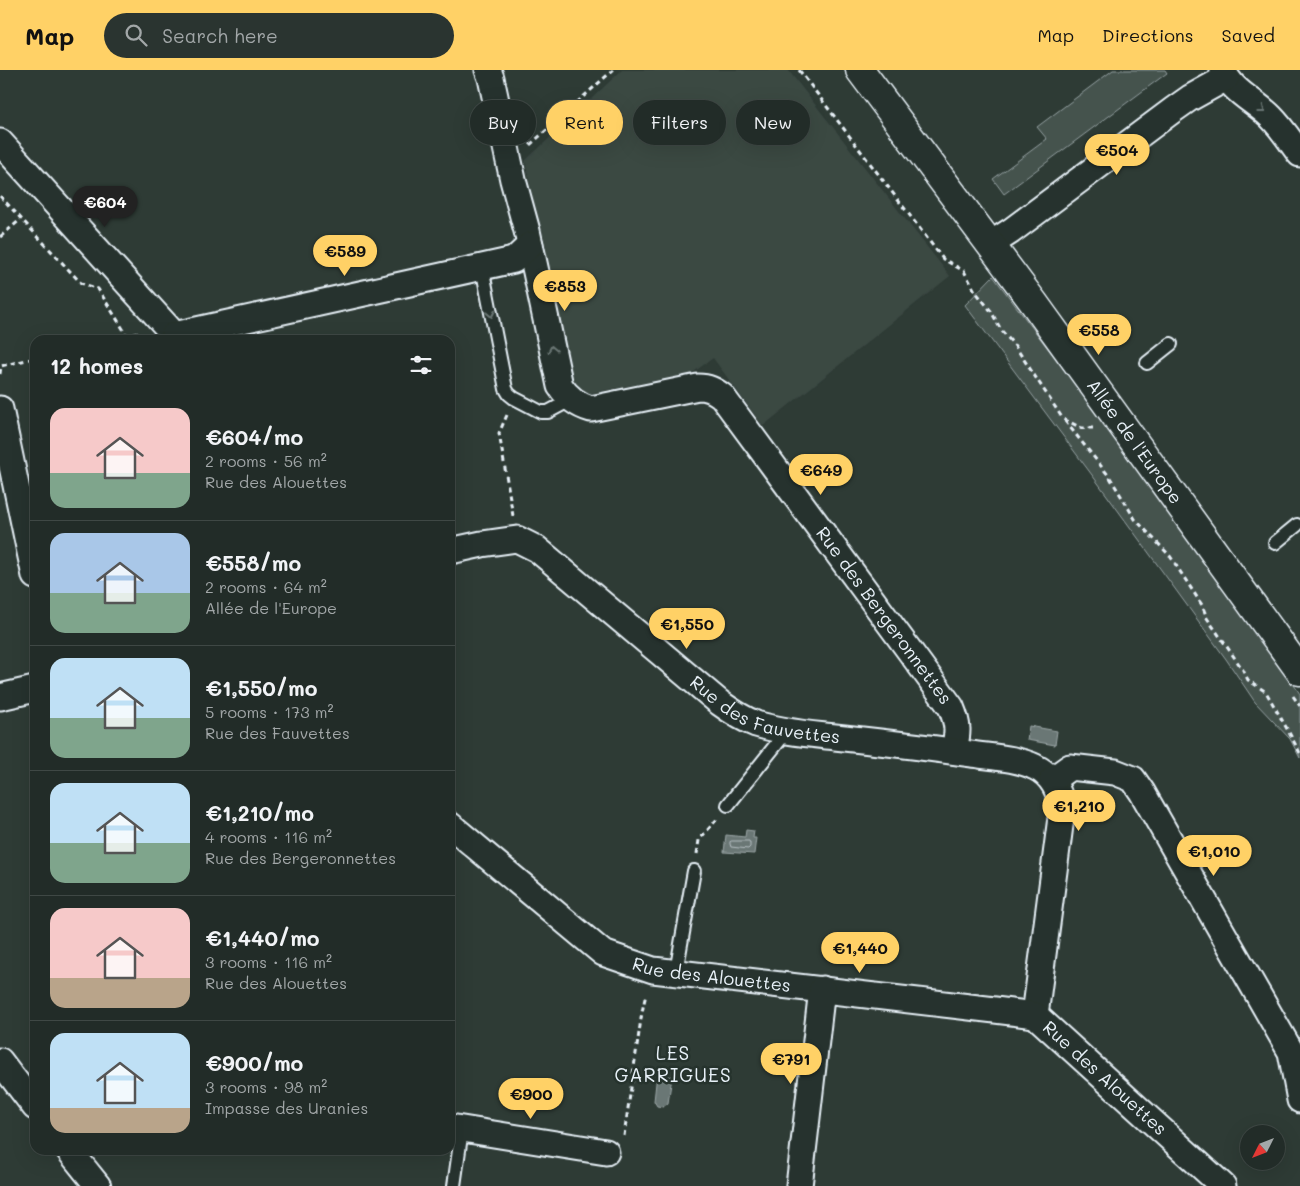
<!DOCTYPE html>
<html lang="en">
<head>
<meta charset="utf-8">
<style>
  body { margin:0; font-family:Mali,sans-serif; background:#2a3430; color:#f1f3f6; height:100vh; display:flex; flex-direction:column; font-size:19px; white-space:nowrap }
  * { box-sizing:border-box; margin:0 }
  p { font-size:16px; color:#a2a7a8 }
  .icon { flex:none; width:28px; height:28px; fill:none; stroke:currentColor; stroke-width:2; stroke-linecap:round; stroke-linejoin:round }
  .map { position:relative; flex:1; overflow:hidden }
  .sheet { position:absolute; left:30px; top:265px; width:425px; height:820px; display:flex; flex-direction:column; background:#222c28; border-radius:15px; box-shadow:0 5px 20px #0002,0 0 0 1px #3f4845 }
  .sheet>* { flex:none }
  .banner { position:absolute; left:470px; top:30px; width:475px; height:45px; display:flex; gap:10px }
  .needle { width:32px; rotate:228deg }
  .tools { position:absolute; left:1240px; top:1055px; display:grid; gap:10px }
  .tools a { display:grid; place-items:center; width:45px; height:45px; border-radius:50%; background:#222c28; box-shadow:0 5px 20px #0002,0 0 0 1px #3f4845; font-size:25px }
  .price { position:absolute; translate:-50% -42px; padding:0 11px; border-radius:18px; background:#ffd166; color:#111; font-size:16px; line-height:32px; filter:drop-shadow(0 1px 2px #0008) }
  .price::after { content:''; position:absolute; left:50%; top:30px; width:15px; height:11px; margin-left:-8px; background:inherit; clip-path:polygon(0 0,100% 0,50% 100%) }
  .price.current { background:#222; color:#fff }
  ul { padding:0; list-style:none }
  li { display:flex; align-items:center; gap:15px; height:125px; padding:0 20px }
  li+li { border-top:1px solid #3f4845 }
  li span { display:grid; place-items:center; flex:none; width:140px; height:100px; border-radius:15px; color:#555 }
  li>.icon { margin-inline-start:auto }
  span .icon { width:60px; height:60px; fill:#fffc; stroke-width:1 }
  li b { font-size:21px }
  h2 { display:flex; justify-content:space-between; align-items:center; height:60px; padding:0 20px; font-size:21px }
  .chip { padding:0 18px; border-radius:22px; background:#222c28; box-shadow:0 5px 20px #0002,0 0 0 1px #3f4845; font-size:18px; line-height:45px }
  .chip.current { background:#ffd166; color:#111 }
  header { display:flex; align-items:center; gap:30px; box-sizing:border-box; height:70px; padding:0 25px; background:#ffd166; color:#111 }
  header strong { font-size:24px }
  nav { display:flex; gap:28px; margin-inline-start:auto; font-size:18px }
  .search { width:350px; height:45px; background:#2a3430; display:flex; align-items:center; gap:12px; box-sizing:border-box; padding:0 18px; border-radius:28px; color:#a2a7a8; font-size:19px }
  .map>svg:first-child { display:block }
  .built { fill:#3b4843 }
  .green { fill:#45524e; stroke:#96a2a3 }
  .water { fill:#6b7775; stroke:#9da8a9 }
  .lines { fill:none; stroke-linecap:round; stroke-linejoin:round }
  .shore { stroke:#b6c0c4; stroke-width:1 }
  .service-casing { stroke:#e8f1f8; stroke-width:16 }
  .minor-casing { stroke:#e8f1f8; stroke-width:29 }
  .tertiary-casing { stroke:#e8f1f8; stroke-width:31 }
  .path { stroke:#e8f1f8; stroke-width:3; stroke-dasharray:5 4; stroke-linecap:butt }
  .service { stroke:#26332d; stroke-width:12 }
  .minor { stroke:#26332d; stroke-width:25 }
  .tertiary { stroke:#26332d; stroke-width:28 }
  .oneway { stroke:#6a7674 }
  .labels { text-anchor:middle; stroke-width:5; stroke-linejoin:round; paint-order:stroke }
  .street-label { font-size:18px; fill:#e8f1f8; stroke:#26332d }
  .neighbourhood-label { font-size:19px; letter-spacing:1px; fill:#e8f1f8; stroke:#26332d }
</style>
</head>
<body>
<header>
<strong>Map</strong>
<div class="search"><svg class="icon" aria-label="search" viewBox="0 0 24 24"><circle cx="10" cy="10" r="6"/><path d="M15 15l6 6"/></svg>Search here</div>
<nav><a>Map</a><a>Directions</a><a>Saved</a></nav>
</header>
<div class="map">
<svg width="1300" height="1116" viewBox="0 0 1300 1116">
  <rect width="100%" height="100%" fill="#2e3b35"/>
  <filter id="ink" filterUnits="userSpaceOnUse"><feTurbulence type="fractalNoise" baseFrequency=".02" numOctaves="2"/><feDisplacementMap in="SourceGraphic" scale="10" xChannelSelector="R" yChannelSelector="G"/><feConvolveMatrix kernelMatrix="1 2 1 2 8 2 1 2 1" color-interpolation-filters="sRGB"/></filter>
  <g filter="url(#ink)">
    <polygon class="built" points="622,0 788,0 950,206 763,356 713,288 691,304 587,324 571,313 525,91"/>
    <g class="green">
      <polygon points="1113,0 1165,0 1167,3 1004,124 993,109 1047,69 1037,57"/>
      <polygon points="993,206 1109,359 1268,576 1300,624 1300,688 1290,669 1255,632 1226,589 1098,413 965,235"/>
    </g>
    <g class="water">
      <polygon points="1029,656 1057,661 1055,675 1027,670"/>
      <polygon points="746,760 754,761 753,768 756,768 754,784 724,782 726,765 745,767"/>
      <polygon points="657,1004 672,1007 668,1033 663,1037 657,1036 654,1031"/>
    </g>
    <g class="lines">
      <polygon class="shore" points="732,771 749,771 750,773 750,777 748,779 731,777 730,774 730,772"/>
      <g class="service-casing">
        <g id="service">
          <polyline points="482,197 506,319 509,324 514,328 541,342 548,342 563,334 566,325"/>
          <polyline points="1147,293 1171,274"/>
          <polyline points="1275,473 1297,455"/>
          <polyline points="728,735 787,661"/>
          <polyline points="676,902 694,801"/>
          <polyline points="454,1116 462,1059"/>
        </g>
      </g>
      <g class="minor-casing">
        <g id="minor">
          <path id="s1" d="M488 0 491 8 513 110 527 161 536 202 560 316C568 328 577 335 591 339L698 317C708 317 714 320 722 326L951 637C959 656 958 662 954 681"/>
          <path d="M1223 0C1232 22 1254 30 1271 47 1282 58 1291 72 1300 84"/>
          <polyline points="0,72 179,270"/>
          <polyline points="991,174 1011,161 1173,40 1190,28 1226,8"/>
          <polyline points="174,265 514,190 530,175"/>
          <polyline points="0,339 35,506"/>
          <path id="s2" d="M450 481 482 474 517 469 537 479 720 633C731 641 743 649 756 654 782 662 809 664 835 667 881 672 926 677 971 684 991 687 1017 688 1035 697 1052 705 1060 721 1062 740L1035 945"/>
          <polyline points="0,627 35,619"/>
          <polyline points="1052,710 1070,697 1115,702 1133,709 1142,722 1291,982 1300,1030"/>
          <path id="s3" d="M450 755 603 883 653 900 995 940 1035 945 1223 1116"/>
          <polyline points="0,991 35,1037"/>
          <polyline points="450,1057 606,1082"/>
          <polyline points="69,1080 98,1116"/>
          <polyline points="799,1116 822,919"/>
        </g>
      </g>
      <g class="tertiary-casing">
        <g id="tertiary">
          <path id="s4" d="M860 0 1034 233 1300 601"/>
        </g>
      </g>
      <g class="path">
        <polyline points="799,0 943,189 964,201 975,221 991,241 1001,260 1015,276 1063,349 1082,358 1093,358"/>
        <polyline points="530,75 613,0"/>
        <polyline points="0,126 81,213 98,219 130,270"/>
        <polyline points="0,167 21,149"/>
        <polyline points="116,270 129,267 139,262"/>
        <polyline points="0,304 1,296 35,288"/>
        <polyline points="507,345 499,363 513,446"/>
        <polyline points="1065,351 1109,406 1135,449 1170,486 1202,535 1207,548 1243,600 1248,610 1266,622 1286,657 1300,683"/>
        <polyline points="1293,626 1300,636"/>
        <polyline points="697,784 699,770 717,749"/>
        <polyline points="624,1066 642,942 646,924"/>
      </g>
      <use href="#service" class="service"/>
      <use href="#minor" class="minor"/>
      <use href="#tertiary" class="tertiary"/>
    </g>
    <defs><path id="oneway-chevron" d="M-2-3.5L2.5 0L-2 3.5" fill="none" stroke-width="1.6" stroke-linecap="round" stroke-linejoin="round" transform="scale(1.25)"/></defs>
    <g class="oneway">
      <use href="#oneway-chevron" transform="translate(1262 40) rotate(38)"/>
      <use href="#oneway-chevron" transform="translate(491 244) rotate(79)"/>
      <use href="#oneway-chevron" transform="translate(552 279) rotate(-102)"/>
    </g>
  </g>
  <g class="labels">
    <g class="street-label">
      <text dy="6" stroke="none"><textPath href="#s4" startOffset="462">Allée de l'Europe</textPath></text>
      <text dy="6" stroke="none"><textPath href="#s1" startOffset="772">Rue des Bergeronnettes</textPath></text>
      <text dy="6" stroke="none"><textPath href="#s2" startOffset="375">Rue des Fauvettes</textPath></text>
      <text dy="6" stroke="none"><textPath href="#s3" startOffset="311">Rue des Alouettes</textPath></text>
      <text dy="6" stroke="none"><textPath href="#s3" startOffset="731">Rue des Alouettes</textPath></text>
    </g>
    <g class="neighbourhood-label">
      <text x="673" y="990">LES<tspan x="673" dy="22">GARRIGUES</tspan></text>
    </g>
  </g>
</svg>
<div class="tools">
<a><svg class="needle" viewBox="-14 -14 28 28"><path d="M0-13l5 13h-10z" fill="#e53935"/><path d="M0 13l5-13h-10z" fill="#a2a7a8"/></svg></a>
</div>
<b class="price" style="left:1117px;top:106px">€504</b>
<b class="price current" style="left:105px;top:158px">€604</b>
<b class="price" style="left:345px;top:207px">€589</b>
<b class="price" style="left:565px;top:242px">€853</b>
<b class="price" style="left:1099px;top:286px">€558</b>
<b class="price" style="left:821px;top:426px">€649</b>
<b class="price" style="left:687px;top:580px">€1,550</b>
<b class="price" style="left:1079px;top:762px">€1,210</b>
<b class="price" style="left:1214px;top:807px">€1,010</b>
<b class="price" style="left:860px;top:904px">€1,440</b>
<b class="price" style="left:791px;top:1015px">€791</b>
<b class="price" style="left:531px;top:1050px">€900</b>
<div class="banner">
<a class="chip">Buy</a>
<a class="chip current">Rent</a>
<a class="chip">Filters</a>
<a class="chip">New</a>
</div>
<section class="sheet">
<h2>12 homes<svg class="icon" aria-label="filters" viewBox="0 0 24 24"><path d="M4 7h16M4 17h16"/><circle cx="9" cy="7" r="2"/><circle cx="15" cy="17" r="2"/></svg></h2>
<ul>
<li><span style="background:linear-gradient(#f6c9c9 65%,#7fa58c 0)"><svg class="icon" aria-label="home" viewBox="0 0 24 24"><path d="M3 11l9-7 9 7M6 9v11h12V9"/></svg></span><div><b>€604/mo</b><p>2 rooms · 56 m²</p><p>Rue des Alouettes</p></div></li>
<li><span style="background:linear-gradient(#a9c7e8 60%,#7fa58c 0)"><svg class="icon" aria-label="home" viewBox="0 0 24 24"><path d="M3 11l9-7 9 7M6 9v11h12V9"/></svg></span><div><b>€558/mo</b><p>2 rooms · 64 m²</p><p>Allée de l'Europe</p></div></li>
<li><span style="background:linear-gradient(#bfe0f5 60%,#7fa58c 0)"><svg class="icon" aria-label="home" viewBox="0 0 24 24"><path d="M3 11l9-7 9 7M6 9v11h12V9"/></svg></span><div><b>€1,550/mo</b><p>5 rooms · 173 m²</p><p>Rue des Fauvettes</p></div></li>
<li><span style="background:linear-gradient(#bfe0f5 60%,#7fa58c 0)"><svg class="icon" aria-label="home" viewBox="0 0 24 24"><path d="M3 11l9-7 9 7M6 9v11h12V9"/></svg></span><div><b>€1,210/mo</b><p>4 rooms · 116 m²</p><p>Rue des Bergeronnettes</p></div></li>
<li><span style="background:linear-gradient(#f6c9c9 70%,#b9a48a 0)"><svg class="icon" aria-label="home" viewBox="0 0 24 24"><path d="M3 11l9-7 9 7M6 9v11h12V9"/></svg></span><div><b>€1,440/mo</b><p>3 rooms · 116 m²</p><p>Rue des Alouettes</p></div></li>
<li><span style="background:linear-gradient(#bfe0f5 75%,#b9a48a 0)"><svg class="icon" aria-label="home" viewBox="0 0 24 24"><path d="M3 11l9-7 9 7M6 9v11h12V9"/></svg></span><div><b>€900/mo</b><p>3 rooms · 98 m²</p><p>Impasse des Uranies</p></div></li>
</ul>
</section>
</div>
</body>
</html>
